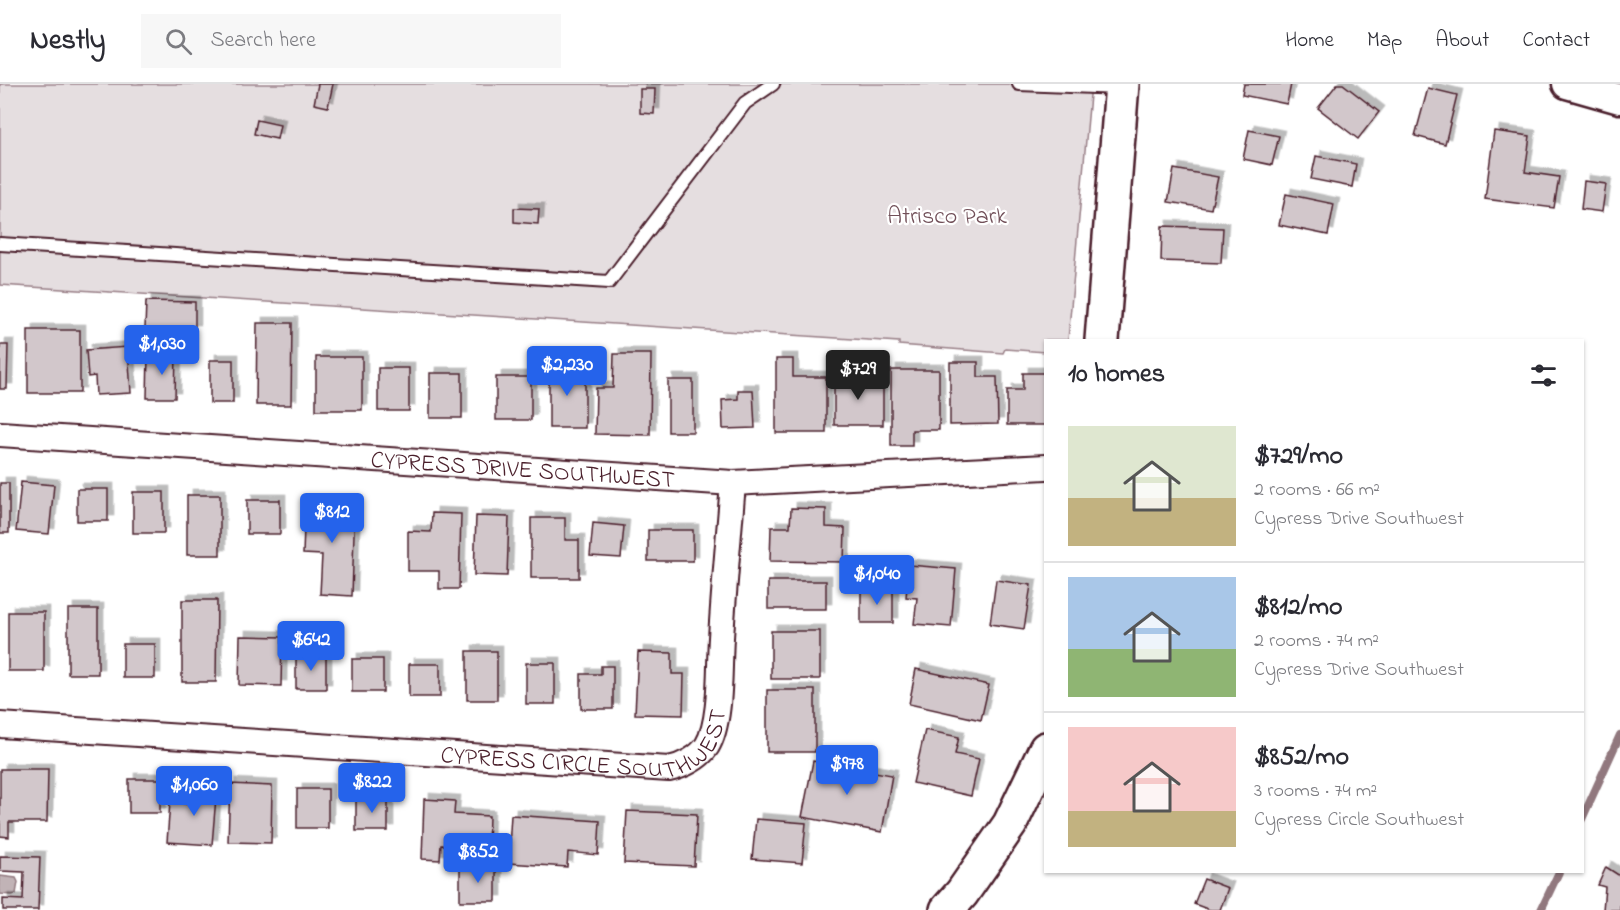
<!DOCTYPE html>
<html lang="en">
<head>
<meta charset="utf-8">
<style>
  body { margin:0; font-family:"Indie Flower",sans-serif; background:#f7f7f7; color:#2b2b33; height:100vh; display:flex; flex-direction:column; font-size:22px; white-space:nowrap }
  * { box-sizing:border-box; margin:0 }
  p { font-size:20px; color:#7c7c81 }
  .icon { flex:none; width:33px; height:33px; fill:none; stroke:currentColor; stroke-width:2; stroke-linecap:round; stroke-linejoin:round }
  .map { position:relative; flex:1; overflow:hidden }
  .panel { position:absolute; left:1044px; top:255px; width:540px; height:534px; display:flex; flex-direction:column; background:#fff; border-radius:0px; box-shadow:0 2px 4px #0004 }
  .panel>* { flex:none }
  .price { position:absolute; translate:-50% -51px; padding:0 14px; border-radius:6px; background:#2563eb; color:#fff; font-size:20px; line-height:39px; filter:drop-shadow(0 2px 3px #0008) }
  .price::after { content:''; position:absolute; left:50%; top:36px; width:18px; height:14px; margin-left:-9px; background:inherit; clip-path:polygon(0 0,100% 0,50% 100%) }
  .price.selected { background:#222; color:#fff }
  ul { padding:0; list-style:none }
  li { display:flex; align-items:center; gap:18px; height:150px; padding:0 24px }
  li+li { border-top:2px solid #e1e1e2 }
  li span { display:grid; place-items:center; flex:none; width:168px; height:120px; border-radius:0px; color:#555 }
  li>.icon { margin-inline-start:auto }
  span .icon { width:72px; height:72px; fill:#fffc; stroke-width:1 }
  li b { font-size:26px }
  h2 { display:flex; justify-content:space-between; align-items:center; height:72px; padding:0 24px; font-size:26px }
  header { display:flex; align-items:center; gap:36px; box-sizing:border-box; height:84px; padding:0 30px; background:#fff; border-bottom:2px solid #e1e1e2 }
  header strong { font-size:28px }
  nav { display:flex; gap:33px; margin-inline-start:auto; font-size:21px }
  .search { width:420px; height:54px; background:#f7f7f7; display:flex; align-items:center; gap:15px; box-sizing:border-box; padding:0 21px; border-radius:0px; color:#7c7c81; font-size:22px }
  .map>svg:first-child { display:block }
  .green { fill:#e5dee0; stroke:#987e86; stroke-width:1.5 }
  .water { fill:#c1b3b6; stroke:#91787e; stroke-width:1.5 }
  .lines { fill:none; stroke-linecap:round; stroke-linejoin:round }
  .stream { stroke:#91787e; stroke-width:8 }
  .building { fill:#d2c7cb; stroke:#4a1f2b; stroke-width:1.5; filter:url(#shadow) }
  .service-casing { stroke:#4a1f2b; stroke-width:16 }
  .minor-casing { stroke:#4a1f2b; stroke-width:28 }
  .tertiary-casing { stroke:#4a1f2b; stroke-width:33 }
  .secondary-casing { stroke:#4a1f2b; stroke-width:38 }
  .service { stroke:#fff; stroke-width:12 }
  .minor { stroke:#fff; stroke-width:24 }
  .tertiary { stroke:#fff; stroke-width:28 }
  .secondary { stroke:#fff; stroke-width:33 }
  .labels { text-anchor:middle; stroke-width:4.5; stroke-linejoin:round; paint-order:stroke }
  .park-label { font-size:24px; fill:#714f58; stroke:#fff }
  .street-label { font-size:24px; fill:#4a1f2b; stroke:#fff }
</style>
</head>
<body>
<header>
<strong>Nestly</strong>
<div class="search"><svg class="icon" aria-label="search" viewBox="0 0 24 24"><circle cx="10" cy="10" r="6"/><path d="M15 15l6 6"/></svg>Search here</div>
<nav><a>Home</a><a>Map</a><a>About</a><a>Contact</a></nav>
</header>
<div class="map">
<svg width="1620" height="826" viewBox="0 0 1620 826">
  <defs>
    <filter id="shadow"><feDropShadow dx="5.5" dy="-5.5" stdDeviation="0" flood-color="#0004"/></filter>
  </defs>
  <rect width="100%" height="100%" fill="#fff"/>
  <filter id="ink" filterUnits="userSpaceOnUse"><feTurbulence type="fractalNoise" baseFrequency=".0167" numOctaves="2"/><feDisplacementMap in="SourceGraphic" scale="12" xChannelSelector="R" yChannelSelector="G"/><feConvolveMatrix kernelMatrix="1 2 1 2 8 2 1 2 1" color-interpolation-filters="sRGB"/></filter>
  <g filter="url(#ink)">
    <polygon class="green" points="0,0 1091,0 1068,256 1046,256 1045,268 1005,265 1003,269 899,261 899,258 0,201"/>
    <polygon class="water" points="0,792 16,794 18,798 16,810 12,811 0,810"/>
    <g class="lines">
      <g class="stream">
        <polyline points="1582,735 1620,651"/>
        <polyline points="1541,826 1559,788"/>
      </g>
    </g>
    <g class="building">
      <polygon points="318,0 333,0 328,23 314,20"/>
      <polygon points="1244,0 1291,0 1287,20 1242,11"/>
      <polygon points="1337,0 1343,0 1379,28 1358,55 1318,24"/>
      <polygon points="1428,4 1457,11 1445,60 1415,52"/>
      <polygon points="640,5 655,5 654,30 640,29"/>
      <polygon points="257,36 280,41 277,55 254,50"/>
      <polygon points="1249,46 1279,52 1272,81 1243,75"/>
      <polygon points="1494,47 1530,52 1525,88 1559,93 1554,124 1485,115"/>
      <polygon points="1316,72 1356,80 1352,103 1311,95"/>
      <polygon points="1174,85 1218,93 1211,125 1168,118"/>
      <polygon points="1584,97 1606,100 1602,128 1581,125"/>
      <polygon points="1286,110 1334,120 1328,151 1279,141"/>
      <polygon points="514,124 539,125 538,140 514,138"/>
      <polygon points="1162,142 1223,144 1221,179 1161,177"/>
      <polygon points="146,217 195,218 195,246 145,245"/>
      <polygon points="257,239 292,239 291,321 256,321"/>
      <rect x="28" y="246" width="52" height="63"/>
      <polygon points="0,261 8,261 7,305 0,305"/>
      <polygon points="128,263 131,309 96,311 95,292 88,293 86,266"/>
      <polygon points="148,270 176,270 175,314 147,314"/>
      <polygon points="614,270 651,270 650,351 595,350 596,304 613,304"/>
      <rect x="316" y="273" width="46" height="53"/>
      <polygon points="776,275 793,275 793,293 826,293 826,349 776,349"/>
      <rect x="210" y="276" width="23" height="43"/>
      <polygon points="950,278 978,278 978,293 997,293 998,340 950,341"/>
      <rect x="549" y="282" width="36" height="62"/>
      <rect x="378" y="284" width="31" height="43"/>
      <polygon points="891,286 939,286 939,346 912,346 912,362 891,362"/>
      <rect x="430" y="289" width="32" height="45"/>
      <polygon points="1023,289 1046,289 1046,341 1007,341 1007,306 1023,306"/>
      <rect x="496" y="293" width="35" height="43"/>
      <rect x="834" y="293" width="49" height="48"/>
      <rect x="668" y="296" width="25" height="52"/>
      <polygon points="738,306 753,306 755,344 723,345 722,316 738,315"/>
      <polygon points="21,398 54,401 49,450 16,447"/>
      <rect x="0" y="399" width="9" height="50"/>
      <rect x="77" y="405" width="31" height="32"/>
      <rect x="133" y="408" width="31" height="41"/>
      <rect x="187" y="411" width="33" height="60"/>
      <rect x="247" y="416" width="33" height="34"/>
      <polygon points="305,417 355,419 352,512 320,510 322,471 303,470"/>
      <polygon points="791,424 826,425 826,443 845,444 844,478 770,477 771,443 790,443"/>
      <polygon points="432,429 461,430 459,505 439,505 439,487 408,487 408,447 431,448"/>
      <polygon points="476,432 509,433 507,492 474,491"/>
      <polygon points="531,434 565,434 565,456 579,456 579,494 531,494"/>
      <polygon points="593,439 624,442 621,474 590,472"/>
      <rect x="648" y="446" width="45" height="31"/>
      <polygon points="909,481 956,485 951,543 914,540 917,514 906,513"/>
      <polygon points="996,496 1031,501 1024,545 990,540"/>
      <rect x="768" y="497" width="58" height="28"/>
      <rect x="861" y="506" width="32" height="33"/>
      <polygon points="182,516 217,516 216,598 182,598"/>
      <rect x="68" y="525" width="30" height="65"/>
      <rect x="8" y="528" width="36" height="59"/>
      <rect x="771" y="547" width="49" height="48"/>
      <polygon points="240,552 282,553 281,602 239,601"/>
      <rect x="123" y="560" width="32" height="34"/>
      <rect x="467" y="567" width="30" height="49"/>
      <polygon points="638,568 672,569 672,590 684,590 683,631 635,630"/>
      <rect x="296" y="572" width="30" height="33"/>
      <rect x="352" y="575" width="31" height="33"/>
      <rect x="526" y="579" width="29" height="41"/>
      <rect x="409" y="580" width="31" height="33"/>
      <polygon points="601,582 613,582 613,625 581,625 581,590 601,590"/>
      <polygon points="916,585 989,601 981,636 909,620"/>
      <rect x="767" y="606" width="48" height="62"/>
      <polygon points="925,646 959,653 955,670 979,675 971,712 913,699"/>
      <polygon points="813,677 892,691 882,748 802,733"/>
      <polygon points="0,685 48,685 47,738 9,738 9,753 0,752"/>
      <rect x="129" y="695" width="31" height="34"/>
      <polygon points="189,699 217,701 212,761 167,758 170,718 187,720"/>
      <polygon points="230,700 272,702 271,759 228,758"/>
      <rect x="297" y="705" width="31" height="39"/>
      <rect x="356" y="713" width="32" height="34"/>
      <polygon points="424,715 455,717 454,730 489,732 488,763 441,761 440,776 422,775"/>
      <polygon points="627,727 697,730 694,782 624,779"/>
      <polygon points="511,731 600,737 598,771 568,768 567,783 508,779"/>
      <polygon points="756,735 806,739 802,779 752,775"/>
      <polygon points="0,772 40,773 38,826 3,826 3,815 23,816 24,788 0,787"/>
      <polygon points="1606,783 1620,792 1620,826 1603,826 1605,803 1598,801"/>
      <rect x="460" y="784" width="36" height="33"/>
      <polygon points="1204,795 1228,804 1220,826 1210,826 1194,820"/>
    </g>
    <g class="lines">
      <g class="service-casing">
        <g id="service">
          <polyline points="1019,0 1120,4"/>
          <polyline points="0,160 609,198 745,19 773,0"/>
        </g>
      </g>
      <g class="minor-casing">
        <g id="minor">
          <path id="s1" d="M0 350 733 399 1046 383"/>
          <path id="s2" d="M0 641 669 685C683 682 699 674 707 662 722 637 719 583 721 554 724 502 729 451 733 399"/>
        </g>
      </g>
      <g class="tertiary-casing">
        <polyline id="tertiary" points="1567,0 1620,15"/>
      </g>
      <g class="secondary-casing">
        <g id="secondary">
          <polyline points="1102,256 1122,0"/>
          <polyline points="947,826 962,809 1010,740 1046,665"/>
        </g>
      </g>
      <use href="#service" class="service"/>
      <use href="#minor" class="minor"/>
      <use href="#tertiary" class="tertiary"/>
      <use href="#secondary" class="secondary"/>
    </g>
  </g>
  <g class="labels">
    <g class="park-label">
      <text x="947" y="139">Atrisco Park</text>
    </g>
    <g class="street-label">
      <text dy="8" stroke="none"><textPath href="#s1" startOffset="524">CYPRESS DRIVE SOUTHWEST</textPath></text>
      <text dy="8" stroke="none"><textPath href="#s2" startOffset="598">CYPRESS CIRCLE SOUTHWEST</textPath></text>
    </g>
  </g>
</svg>
<b class="price" style="left:162px;top:292px">$1,030</b>
<b class="price" style="left:567px;top:313px">$2,230</b>
<b class="price selected" style="left:858px;top:317px">$729</b>
<b class="price" style="left:332px;top:460px">$812</b>
<b class="price" style="left:877px;top:522px">$1,040</b>
<b class="price" style="left:311px;top:588px">$642</b>
<b class="price" style="left:847px;top:712px">$978</b>
<b class="price" style="left:372px;top:730px">$822</b>
<b class="price" style="left:194px;top:733px">$1,060</b>
<b class="price" style="left:478px;top:800px">$852</b>
<section class="panel">
<h2>10 homes<svg class="icon" aria-label="filters" viewBox="0 0 24 24"><path d="M4 7h16M4 17h16"/><circle cx="9" cy="7" r="2"/><circle cx="15" cy="17" r="2"/></svg></h2>
<ul>
<li><span style="background:linear-gradient(#dfe7d0 60%,#c2b280 0)"><svg class="icon" aria-label="home" viewBox="0 0 24 24"><path d="M3 11l9-7 9 7M6 9v11h12V9"/></svg></span><div><b>$729/mo</b><p>2 rooms · 66 m²</p><p>Cypress Drive Southwest</p></div></li>
<li><span style="background:linear-gradient(#a9c7e8 60%,#8fb573 0)"><svg class="icon" aria-label="home" viewBox="0 0 24 24"><path d="M3 11l9-7 9 7M6 9v11h12V9"/></svg></span><div><b>$812/mo</b><p>2 rooms · 74 m²</p><p>Cypress Drive Southwest</p></div></li>
<li><span style="background:linear-gradient(#f6c9c9 70%,#c2b280 0)"><svg class="icon" aria-label="home" viewBox="0 0 24 24"><path d="M3 11l9-7 9 7M6 9v11h12V9"/></svg></span><div><b>$852/mo</b><p>3 rooms · 74 m²</p><p>Cypress Circle Southwest</p></div></li>
</ul>
</section>
</div>
</body>
</html>
